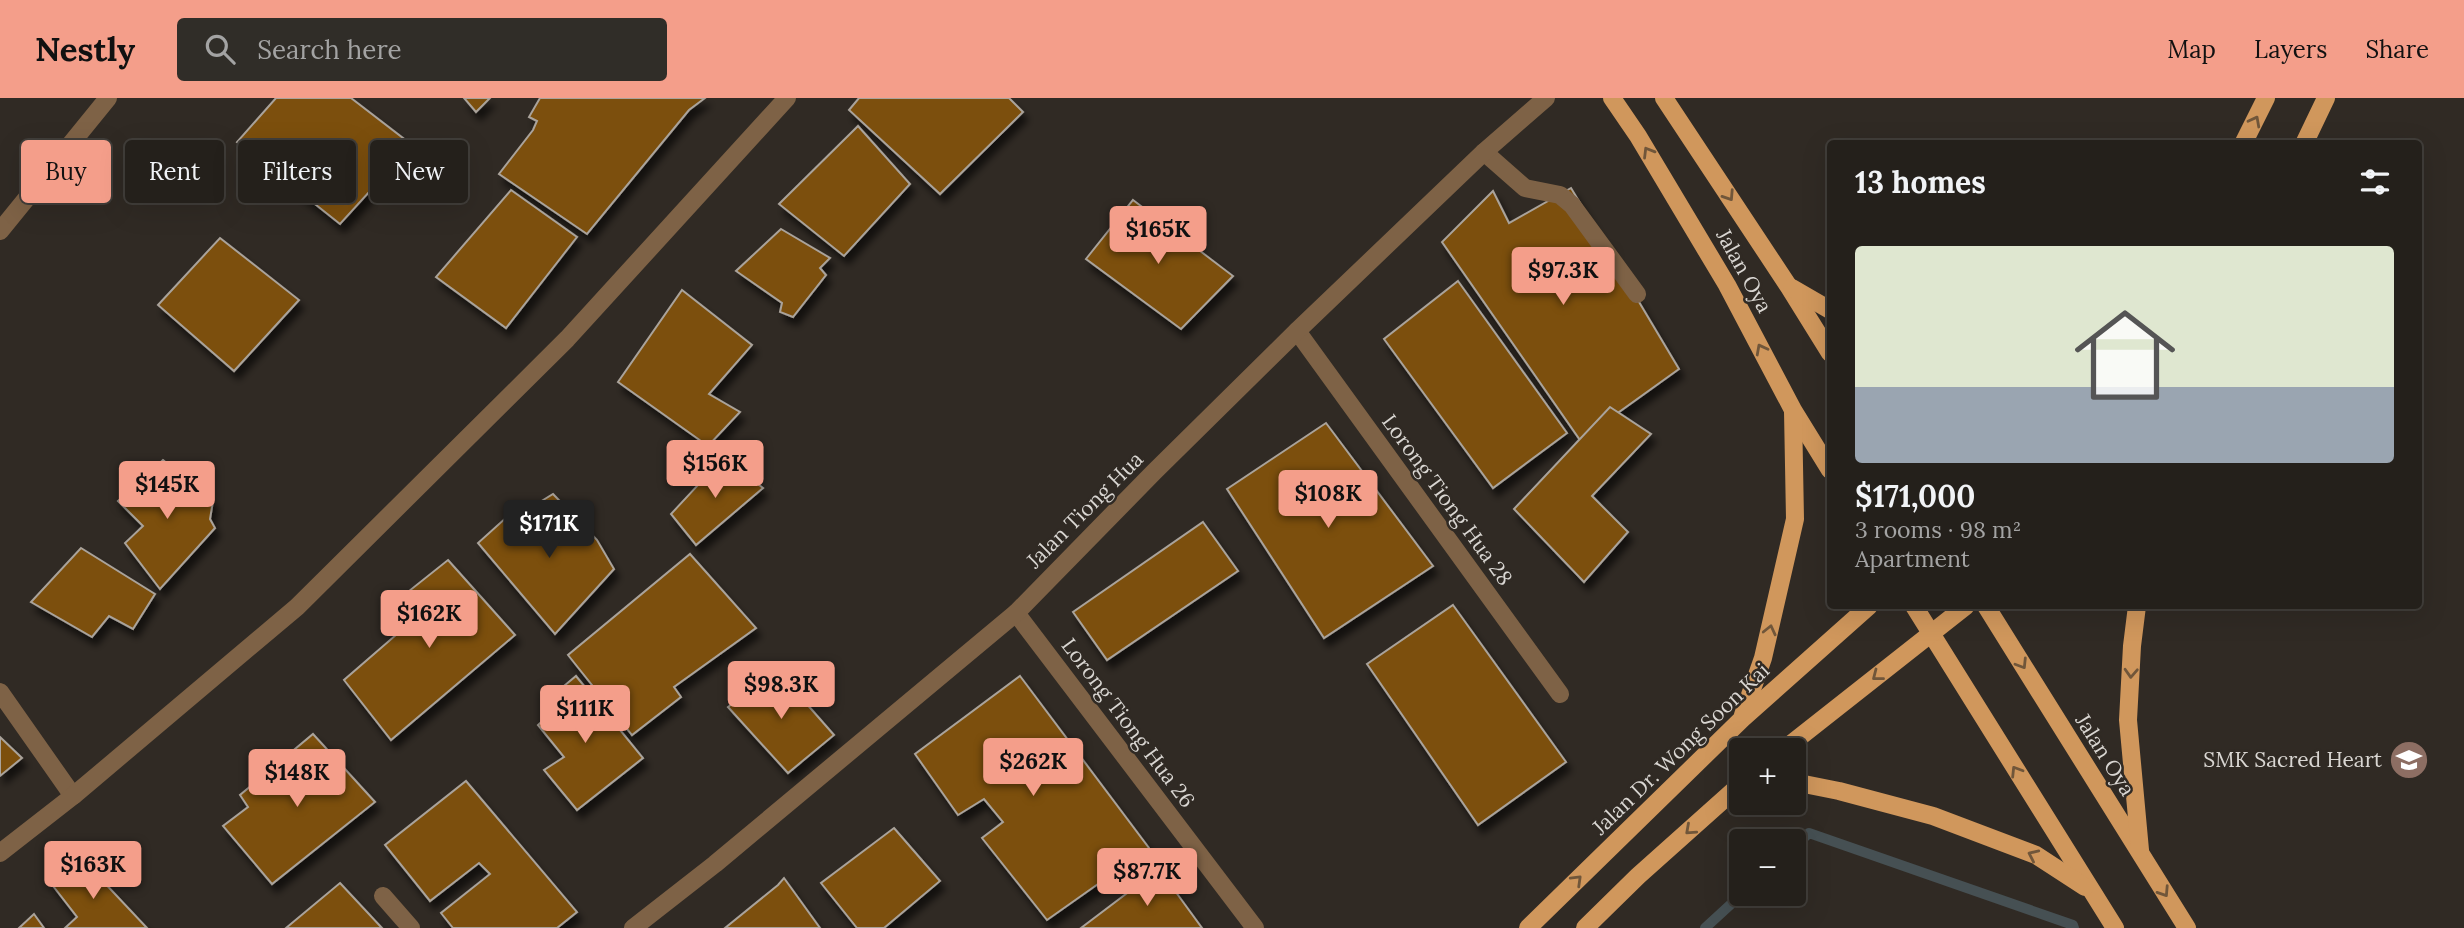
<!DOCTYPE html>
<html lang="en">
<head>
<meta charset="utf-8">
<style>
  body { margin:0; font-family:Lora,serif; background:#302d28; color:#f1f3f6; height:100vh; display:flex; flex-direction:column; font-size:26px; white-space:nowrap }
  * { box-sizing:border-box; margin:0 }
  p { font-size:23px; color:#a3a3a3 }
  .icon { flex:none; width:38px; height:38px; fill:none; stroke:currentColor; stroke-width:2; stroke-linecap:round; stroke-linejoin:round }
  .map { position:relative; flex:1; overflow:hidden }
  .details { position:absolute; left:1827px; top:42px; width:595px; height:469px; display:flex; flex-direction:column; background:#24201b; border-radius:7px; box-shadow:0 7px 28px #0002,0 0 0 2px #413e3a }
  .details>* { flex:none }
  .top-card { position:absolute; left:21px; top:42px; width:665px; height:63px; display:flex; gap:14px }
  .controls { position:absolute; left:1729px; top:640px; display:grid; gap:14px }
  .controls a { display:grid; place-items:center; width:77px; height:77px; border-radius:7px; background:#24201b; box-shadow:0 7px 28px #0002,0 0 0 2px #413e3a; font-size:35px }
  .price { position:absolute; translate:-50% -60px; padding:0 16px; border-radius:7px; background:#f49e8a; color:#111; font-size:23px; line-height:46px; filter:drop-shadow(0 2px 4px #0008) }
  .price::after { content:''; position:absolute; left:50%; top:42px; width:21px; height:16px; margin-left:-10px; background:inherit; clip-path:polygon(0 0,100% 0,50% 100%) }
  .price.current { background:#222; color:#fff }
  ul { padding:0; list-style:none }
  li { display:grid; align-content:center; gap:14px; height:371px; padding:0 28px }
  li span { display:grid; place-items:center; height:217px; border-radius:7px; color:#555 }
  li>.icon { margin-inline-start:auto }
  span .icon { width:126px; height:126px; fill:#fffc; stroke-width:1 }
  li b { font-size:30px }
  h2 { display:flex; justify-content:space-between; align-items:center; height:84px; padding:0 28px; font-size:30px }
  .pill { padding:0 24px; border-radius:7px; background:#24201b; box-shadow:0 7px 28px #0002,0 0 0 2px #413e3a; font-size:24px; line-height:63px }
  .pill.current { background:#f49e8a; color:#111 }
  header { display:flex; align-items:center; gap:42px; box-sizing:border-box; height:98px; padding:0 35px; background:#f49e8a; color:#111 }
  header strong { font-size:33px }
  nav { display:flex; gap:38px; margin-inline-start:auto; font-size:24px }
  .search { width:490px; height:63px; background:#302d28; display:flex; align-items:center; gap:18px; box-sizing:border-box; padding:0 24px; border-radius:7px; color:#a3a3a3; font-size:26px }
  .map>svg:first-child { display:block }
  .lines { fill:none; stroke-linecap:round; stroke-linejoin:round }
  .stream { stroke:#465053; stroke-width:10 }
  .building { fill:#7c4f0c; stroke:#aaa39b; stroke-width:2; filter:url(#shadow) }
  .minor { stroke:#7e6246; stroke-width:18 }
  .major { stroke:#d0975c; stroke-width:18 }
  .oneway { stroke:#70563a }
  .labels { text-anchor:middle; stroke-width:5; stroke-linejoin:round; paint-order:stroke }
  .street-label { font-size:21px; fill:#d9d6d2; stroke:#302a24 }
  .poi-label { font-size:21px; fill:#d9d6d2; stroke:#302a24; text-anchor:end }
</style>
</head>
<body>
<header>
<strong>Nestly</strong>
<div class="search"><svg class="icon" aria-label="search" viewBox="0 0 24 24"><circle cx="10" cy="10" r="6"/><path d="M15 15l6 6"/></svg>Search here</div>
<nav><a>Map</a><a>Layers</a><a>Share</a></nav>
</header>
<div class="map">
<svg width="2464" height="830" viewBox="0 0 2464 830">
  <defs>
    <filter id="shadow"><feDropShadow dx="4.5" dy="8" stdDeviation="3.5" flood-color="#0009"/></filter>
  </defs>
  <rect width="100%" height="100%" fill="#302a24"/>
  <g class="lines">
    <g class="stream">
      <polyline points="1794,749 1809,735 2073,827 2074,830"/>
      <polyline points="1705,830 1742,796"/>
    </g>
  </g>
  <g class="building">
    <polygon points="276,0 351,0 412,47 340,126 237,44"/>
    <polygon points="464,0 490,0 476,14"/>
    <polygon points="540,0 705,0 689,12 587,136 499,76 533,32 537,23 529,19"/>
    <polygon points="859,0 1009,0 1023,14 940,96 849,12"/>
    <polygon points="858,28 910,86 844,158 779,106"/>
    <polygon points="1571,90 1679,271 1580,342 1442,144 1493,93 1509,125"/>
    <polygon points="511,92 577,139 506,230 436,179"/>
    <polygon points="1133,102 1233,178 1181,231 1086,161"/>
    <polygon points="781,131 830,160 820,170 826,177 793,219 780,214 782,205 736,173"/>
    <polygon points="220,140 299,202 234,273 158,207"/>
    <polygon points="1458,183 1567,335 1493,390 1384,241"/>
    <polygon points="682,192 752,247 709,296 740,314 708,348 618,284"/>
    <polygon points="1610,309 1651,336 1592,398 1628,434 1584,484 1514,411"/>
    <polygon points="1326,325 1433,468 1324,540 1227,391"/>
    <polygon points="724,359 763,390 696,447 671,416"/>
    <polygon points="163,362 213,403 210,421 215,430 160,491 125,445 143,428 118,403"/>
    <polygon points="553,396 597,442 614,471 555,536 478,445 508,418 518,425 540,404"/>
    <polygon points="1203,424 1238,473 1107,562 1073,514"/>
    <polygon points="81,450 155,496 133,531 109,518 92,539 31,504"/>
    <polygon points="690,456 756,530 674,589 681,599 632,637 568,557"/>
    <polygon points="448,462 515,537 391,642 344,582 411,524 394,505"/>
    <polygon points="1453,507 1566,664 1478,727 1367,566"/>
    <polygon points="776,571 834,637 788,675 728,609"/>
    <polygon points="576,578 643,660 577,712 544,672 564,659 538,627 554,612 546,603"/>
    <polygon points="1020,578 1149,750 1047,822 982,740 1003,724 984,701 958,717 915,656"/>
    <polygon points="313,636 375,704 272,786 223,728 248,709 240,697"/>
    <polygon points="0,639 22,660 0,678"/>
    <polygon points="466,683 577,814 557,830 453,830 441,815 490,776 479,765 430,803 385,747"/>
    <polygon points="894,730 940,783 884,830 857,830 821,785"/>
    <polygon points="83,762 147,830 65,830 77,819 50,784"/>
    <polygon points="1159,771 1202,830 1081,830"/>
    <polygon points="784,780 820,830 725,830 778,787"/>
    <polygon points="340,785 382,830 286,830"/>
    <polygon points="34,816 44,830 19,830"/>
  </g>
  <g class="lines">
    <g class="minor">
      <polyline points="1484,54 1525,90 1560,97 1572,107 1637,196"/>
      <polyline points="0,133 108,0"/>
      <polyline points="1297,233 1560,596"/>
      <polyline points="1016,515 1255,830"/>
      <polyline points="0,594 73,698"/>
      <polyline points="0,755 73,698 297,509 567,241 787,0"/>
      <polyline points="383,798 411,830"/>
      <polyline points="633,830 715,766 1016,515 1154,374 1297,233 1484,54 1546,0"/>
    </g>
    <g class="major">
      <polyline points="1612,0 1638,38 1727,187 1793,312 1830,372"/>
      <polyline points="1664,0 1789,189 1830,255"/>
      <polyline points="2243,46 2266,0"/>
      <polyline points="2304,46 2326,0"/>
      <polyline points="1792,190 1830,212"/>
      <polyline points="1914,508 2115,830"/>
      <polyline points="1986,508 2187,830"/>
      <polyline points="2137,508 2132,548 2128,622 2140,752"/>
      <polyline points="1743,617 1763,560 1795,421 1793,313"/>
      <polyline points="1782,653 1966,508"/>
      <polyline points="1794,684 1839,693 1933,718 2036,757 2085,789"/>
      <polyline points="1528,830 1742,621 1869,508"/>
      <polyline points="1585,830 1638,778 1741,686"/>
    </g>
  </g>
  <defs><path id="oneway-chevron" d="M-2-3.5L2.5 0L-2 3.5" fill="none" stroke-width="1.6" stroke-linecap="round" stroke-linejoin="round" transform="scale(1.75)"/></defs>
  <g class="oneway">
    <use href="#oneway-chevron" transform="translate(2255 23) rotate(-62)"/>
    <use href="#oneway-chevron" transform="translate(1648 54) rotate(-121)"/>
    <use href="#oneway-chevron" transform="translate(1729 98) rotate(57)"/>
    <use href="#oneway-chevron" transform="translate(1761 251) rotate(-118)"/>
    <use href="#oneway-chevron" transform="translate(1770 532) rotate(-77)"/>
    <use href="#oneway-chevron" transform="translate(2022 566) rotate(58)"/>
    <use href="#oneway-chevron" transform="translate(2131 575) rotate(93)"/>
    <use href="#oneway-chevron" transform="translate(1877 578) rotate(142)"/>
    <use href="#oneway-chevron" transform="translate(2016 673) rotate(-122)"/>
    <use href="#oneway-chevron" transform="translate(1690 732) rotate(138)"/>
    <use href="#oneway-chevron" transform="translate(2033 757) rotate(-155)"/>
    <use href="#oneway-chevron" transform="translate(1577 782) rotate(-44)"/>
    <use href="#oneway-chevron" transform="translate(2164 794) rotate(57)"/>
  </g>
  <defs>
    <g id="school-disc" transform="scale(2.0125)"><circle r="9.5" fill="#8d6e63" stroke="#302a24"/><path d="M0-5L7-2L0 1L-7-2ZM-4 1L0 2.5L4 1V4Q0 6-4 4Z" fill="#fff"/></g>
  </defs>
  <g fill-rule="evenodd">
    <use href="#school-disc" x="2409" y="662"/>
  </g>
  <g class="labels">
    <g class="street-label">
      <text transform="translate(1744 173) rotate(61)" y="7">Jalan Oya</text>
      <text transform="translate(1447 402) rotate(54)" y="7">Lorong Tiong Hua 28</text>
      <text transform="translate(1085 412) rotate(-45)" y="7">Jalan Tiong Hua</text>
      <text transform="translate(1128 625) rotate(53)" y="7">Lorong Tiong Hua 26</text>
      <text transform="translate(1681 651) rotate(-44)" y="7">Jalan Dr. Wong Soon Kai</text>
      <text transform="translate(2105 657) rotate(58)" y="7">Jalan Oya</text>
    </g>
    <g class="poi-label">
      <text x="2382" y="669">SMK Sacred Heart</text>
    </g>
  </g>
</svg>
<div class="controls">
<a>+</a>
<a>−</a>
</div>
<b class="price" style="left:1158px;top:168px">$165K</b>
<b class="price" style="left:1563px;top:209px">$97.3K</b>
<b class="price" style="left:715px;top:402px">$156K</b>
<b class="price" style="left:167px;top:423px">$145K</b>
<b class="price" style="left:1328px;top:432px">$108K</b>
<b class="price current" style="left:549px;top:462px">$171K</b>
<b class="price" style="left:429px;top:552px">$162K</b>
<b class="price" style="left:781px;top:623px">$98.3K</b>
<b class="price" style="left:585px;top:647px">$111K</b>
<b class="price" style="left:1033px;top:700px">$262K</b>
<b class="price" style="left:297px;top:711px">$148K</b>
<b class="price" style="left:93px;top:803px">$163K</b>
<b class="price" style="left:1147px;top:810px">$87.7K</b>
<div class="top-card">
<a class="pill current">Buy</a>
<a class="pill">Rent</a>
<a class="pill">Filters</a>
<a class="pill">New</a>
</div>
<section class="details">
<h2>13 homes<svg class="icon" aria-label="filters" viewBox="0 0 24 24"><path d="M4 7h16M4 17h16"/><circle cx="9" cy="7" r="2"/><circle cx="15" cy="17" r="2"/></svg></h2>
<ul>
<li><span style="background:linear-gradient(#dfe7d0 65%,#9aa5b1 0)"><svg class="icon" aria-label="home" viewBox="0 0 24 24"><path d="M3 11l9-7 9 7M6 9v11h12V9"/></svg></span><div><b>$171,000</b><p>3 rooms · 98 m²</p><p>Apartment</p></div></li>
</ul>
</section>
</div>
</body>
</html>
